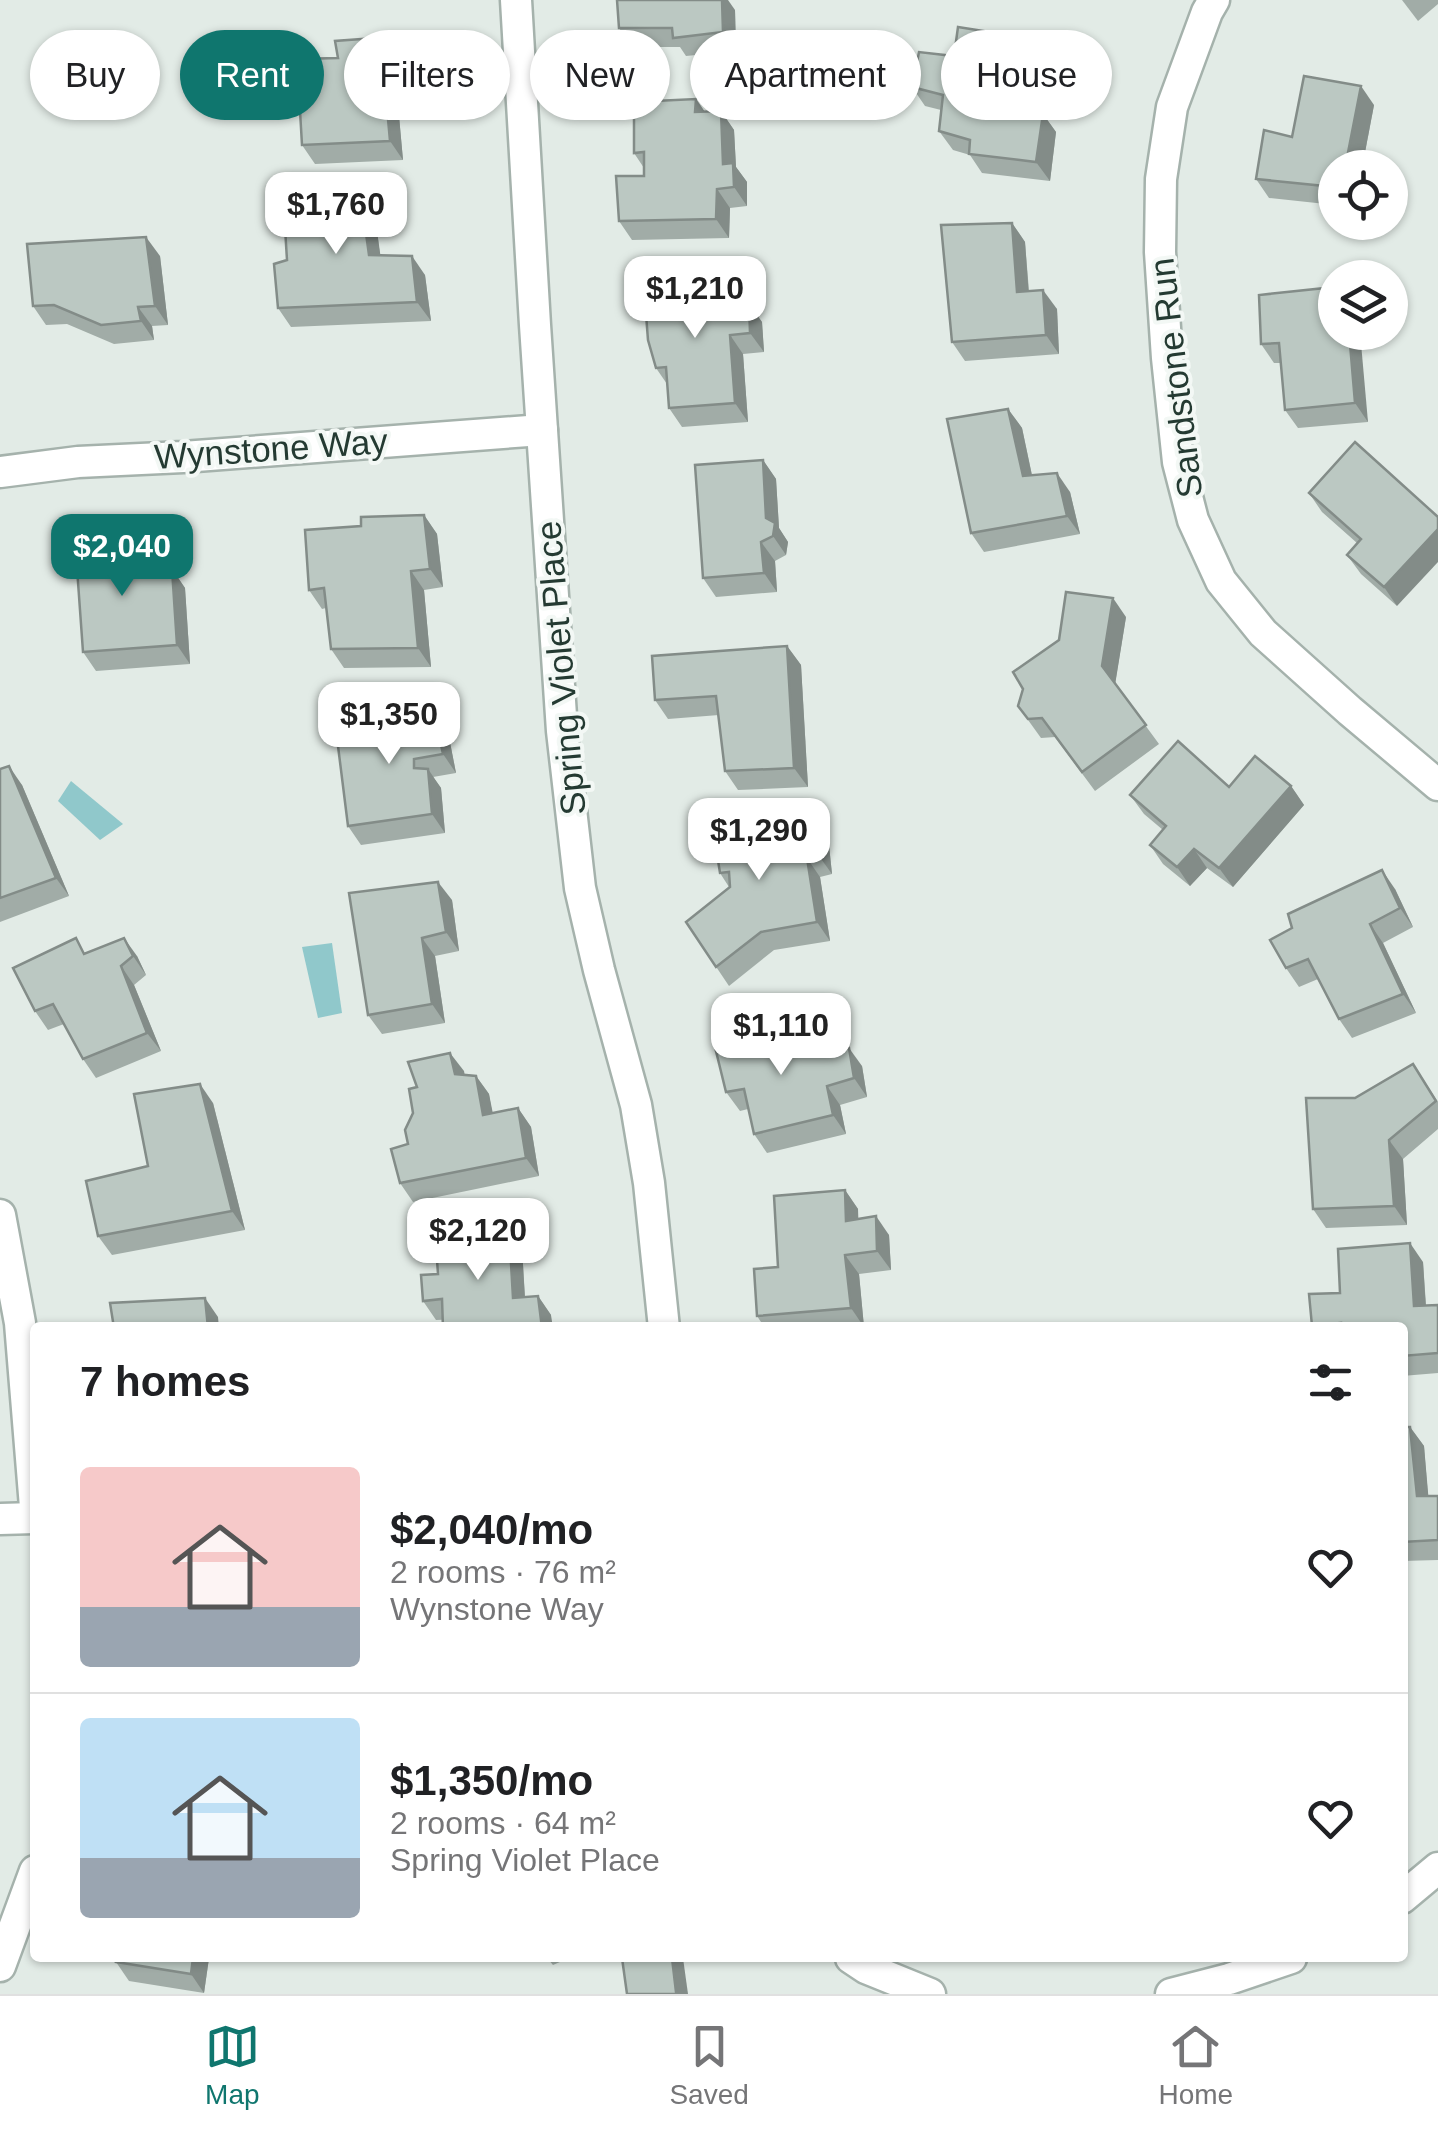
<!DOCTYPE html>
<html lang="en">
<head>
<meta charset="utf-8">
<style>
  body { margin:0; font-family:Arial,sans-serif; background:#f2f2f2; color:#202124; height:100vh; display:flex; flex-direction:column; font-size:38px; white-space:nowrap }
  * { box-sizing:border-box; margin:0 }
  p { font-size:32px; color:#757577 }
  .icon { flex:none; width:55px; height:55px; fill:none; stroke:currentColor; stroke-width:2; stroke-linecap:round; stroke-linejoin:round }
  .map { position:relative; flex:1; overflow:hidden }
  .side { position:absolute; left:30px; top:1322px; width:1378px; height:640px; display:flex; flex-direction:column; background:#fff; border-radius:10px; box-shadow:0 2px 8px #0004 }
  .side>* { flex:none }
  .hud { position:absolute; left:30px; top:30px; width:1380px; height:90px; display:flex; gap:20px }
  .controls { position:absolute; left:1318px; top:150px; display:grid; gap:20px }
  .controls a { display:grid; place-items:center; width:90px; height:90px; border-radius:50%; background:#fff; box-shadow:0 2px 8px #0004; font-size:50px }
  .price { position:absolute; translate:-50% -85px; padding:0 22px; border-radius:20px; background:#fff; color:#222; font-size:32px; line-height:65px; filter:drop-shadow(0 2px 5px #0008) }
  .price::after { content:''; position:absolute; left:50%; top:60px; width:30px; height:22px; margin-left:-15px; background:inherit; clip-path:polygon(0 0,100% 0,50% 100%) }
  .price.active { background:#0f766e; color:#fff }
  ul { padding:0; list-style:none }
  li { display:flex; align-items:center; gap:30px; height:250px; padding:0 50px }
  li+li { border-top:2px solid #e0e0e0 }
  li span { display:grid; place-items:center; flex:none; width:280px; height:200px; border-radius:10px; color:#555 }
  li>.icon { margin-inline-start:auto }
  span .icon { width:120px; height:120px; fill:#fffc; stroke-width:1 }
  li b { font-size:42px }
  h2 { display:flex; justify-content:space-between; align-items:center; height:120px; padding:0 50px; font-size:42px }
  .tag { padding:0 35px; border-radius:45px; background:#fff; box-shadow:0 2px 8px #0004; font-size:35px; line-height:90px }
  .tag.active { background:#0f766e; color:#fff }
  .tab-bar { display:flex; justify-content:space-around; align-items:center; height:140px; border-top:2px solid #e0e0e0; background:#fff; font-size:28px; color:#757577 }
  .tab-bar a { display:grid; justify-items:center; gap:5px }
  .tab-bar .active { color:#0f766e }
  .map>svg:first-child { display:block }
  .water { fill:#90c8cb }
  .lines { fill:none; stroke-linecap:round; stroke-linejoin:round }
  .minor-casing { stroke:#a5b2ac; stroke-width:35 }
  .minor { stroke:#fff; stroke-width:30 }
  .wall { fill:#a1aca7 }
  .shaded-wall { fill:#838c88 }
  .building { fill:#bbc8c2; stroke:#838c88; stroke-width:2.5 }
  .labels { text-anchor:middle; stroke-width:8; stroke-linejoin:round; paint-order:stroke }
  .street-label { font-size:35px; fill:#243a32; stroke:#f3f8f5 }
</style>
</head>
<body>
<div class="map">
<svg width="1438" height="1994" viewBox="0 0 1438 1994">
  <rect width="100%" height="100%" fill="#e2ebe6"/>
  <g class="water">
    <polygon points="71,781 123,824 100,840 58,801"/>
    <polygon points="332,943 342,1013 318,1018 302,947"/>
  </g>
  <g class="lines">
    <g class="minor-casing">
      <g id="minor">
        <polyline points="516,0 535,325 562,731 580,888 599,970 636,1105 649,1183 664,1328"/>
        <polyline points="1214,0 1207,12 1172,107 1161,179 1160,252 1167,358 1178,462 1193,520 1221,581 1263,633 1350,711 1438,785"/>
        <polyline points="0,472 78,462 183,457 542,430"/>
        <polyline points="0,1215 20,1323 35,1507"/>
        <polyline points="0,1519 35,1518"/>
        <polyline points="1402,1898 1438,1868"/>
        <polyline points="851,1958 866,1968 930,1994"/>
        <polyline points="0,1966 35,1871"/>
        <polyline points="1171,1994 1229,1979 1291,1958"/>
      </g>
    </g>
    <use href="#minor" class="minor"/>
  </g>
  <g class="wall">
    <polygon points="1402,0 1438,0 1438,4 1418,21"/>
    <polygon points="735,10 736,51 686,56 680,47 632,47 619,28"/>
    <polygon points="415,54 417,90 408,98 387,100 399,116 403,160 315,164 302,145 297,59"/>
    <polygon points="954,56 1041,56 1033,112 1043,114 1056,132 1050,181 982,173 970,155 953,150 939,131 941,110 925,106 912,87"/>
    <polygon points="696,99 705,112 721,111 734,130 736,167 747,182 747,206 730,208 729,238 632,240 619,221 644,176 644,168 634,153"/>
    <polygon points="1374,105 1362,168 1335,168 1335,205 1269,198 1256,179 1292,137"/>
    <polygon points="374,209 380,255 425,275 431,321 291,327 278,308 287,260"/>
    <polygon points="1012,223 1025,242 1029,291 1057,309 1059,354 965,361 952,342"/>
    <polygon points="160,256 168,325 152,326 154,340 114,344 67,324 46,325 33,306"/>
    <polygon points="1335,287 1368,422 1298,428 1285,410 1281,363 1274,363 1261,344"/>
    <polygon points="741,301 741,303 762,322 764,352 743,354 748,422 682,427 669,408 667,384 656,368"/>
    <polygon points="1008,409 1022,428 1032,475 1070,492 1080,534 984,552 971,533"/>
    <polygon points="1355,442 1397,606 1361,574 1347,555 1357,543 1322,512 1309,493"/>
    <polygon points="763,460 776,479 779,528 788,542 786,555 775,561 777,592 716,597 703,578"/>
    <polygon points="424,515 437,534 443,587 424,590 431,667 344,668 331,649 326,608 322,609 309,590 361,526"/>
    <polygon points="138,553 139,571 172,569 185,588 190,664 96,671 83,652"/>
    <polygon points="1126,617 1115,684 1159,744 1095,791 1055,737 1041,738 1018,706"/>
    <polygon points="787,646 801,665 808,787 738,790 725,771 719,715 668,719 655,700"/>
    <polygon points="447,727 456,773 433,777 441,788 445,833 361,845 348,826"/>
    <polygon points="0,769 22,785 69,896 0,922"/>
    <polygon points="1291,786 1304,805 1233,887 1207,868 1190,886 1163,864 1150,845 1163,830 1144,814 1130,795 1229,787"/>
    <polygon points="793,822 828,836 832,874 820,877 830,941 774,950 729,986 686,922 729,887 720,873 723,847"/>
    <polygon points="1395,889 1413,927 1383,943 1416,1013 1352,1038 1339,1019 1318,979 1299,987 1286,968 1292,928"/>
    <polygon points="349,893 452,900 459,951 435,956 445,1023 382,1034 368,1015"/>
    <polygon points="87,953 137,956 146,975 134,985 161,1051 96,1078 83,1059 64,1024 48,1030 35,1011"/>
    <polygon points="817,1044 824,1054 862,1066 867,1097 840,1105 846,1134 767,1153 754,1134 748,1109 740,1111 726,1092 797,1046 797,1048"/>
    <polygon points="450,1053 464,1075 476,1076 489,1094 492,1113 518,1108 531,1127 539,1176 413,1202 400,1183 417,1087"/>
    <polygon points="1413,1064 1438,1102 1438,1129 1403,1159 1407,1225 1326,1228 1313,1209 1355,1098"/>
    <polygon points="213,1103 245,1230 112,1255 98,1236 148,1166"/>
    <polygon points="845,1190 858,1209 858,1219 889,1235 891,1270 859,1274 864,1327 765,1328 757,1316 778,1267"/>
    <polygon points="509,1229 522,1248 525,1297 538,1296 551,1315 436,1320 423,1301 438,1274"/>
    <polygon points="1423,1262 1426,1305 1438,1305 1438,1373 1402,1376 1402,1328 1313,1328 1312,1326 1340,1293"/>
    <polygon points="1402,1427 1410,1427 1424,1446 1428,1496 1438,1496 1438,1560 1402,1561"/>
    <polygon points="117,1958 209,1958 204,1993 129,1981 116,1962"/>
    <polygon points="547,1958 569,1958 553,1965"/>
  </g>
  <g class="shaded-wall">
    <polygon points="722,0 728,0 735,10 736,51 723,32"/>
    <polygon points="402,36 415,54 417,90 403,71"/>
    <polygon points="1028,38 1041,56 1031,129 1018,110"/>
    <polygon points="369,82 383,101 372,99"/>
    <polygon points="1361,86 1374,105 1362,168 1345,168"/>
    <polygon points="386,97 399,116 403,160 390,141"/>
    <polygon points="696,99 709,118 695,112"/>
    <polygon points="721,111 734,130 736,167 747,182 747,206 734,187 723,164"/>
    <polygon points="1043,114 1056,132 1050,181 1036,162"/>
    <polygon points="717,189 730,208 729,238 716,219"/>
    <polygon points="360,190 374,209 383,274 369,255"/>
    <polygon points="1012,223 1025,242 1030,311 1017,292"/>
    <polygon points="146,237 160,256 168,325 155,306"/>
    <polygon points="412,256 425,275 431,321 417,302"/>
    <polygon points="728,282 741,301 742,324 729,305"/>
    <polygon points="1043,290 1057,309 1059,354 1046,335"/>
    <polygon points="749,303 762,322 764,352 750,333"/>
    <polygon points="138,307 152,326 154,340 141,321"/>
    <polygon points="1349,332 1360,332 1368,422 1355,403"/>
    <polygon points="730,335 743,354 748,422 735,403"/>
    <polygon points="1008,409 1022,428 1036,495 1023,476"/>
    <polygon points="763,460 776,479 779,528 788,542 786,555 773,536 766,518"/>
    <polygon points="1057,473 1070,492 1080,534 1067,516"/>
    <polygon points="424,515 437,534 443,587 430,569"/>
    <polygon points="1438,529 1438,562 1397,606 1384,587"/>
    <polygon points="125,534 138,553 140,591 127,572"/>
    <polygon points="761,542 775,561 777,592 764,573"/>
    <polygon points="172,569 185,588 190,664 177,645"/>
    <polygon points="411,571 424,590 431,667 418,648"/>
    <polygon points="1113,598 1126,617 1115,685 1102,666"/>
    <polygon points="787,646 801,665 808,787 794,768"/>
    <polygon points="433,708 447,727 456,773 443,754"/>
    <polygon points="9,766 22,785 69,896 56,878"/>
    <polygon points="428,769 441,788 445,833 432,814"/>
    <polygon points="1291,786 1304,805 1233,887 1219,868"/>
    <polygon points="814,817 828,836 832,874 819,856"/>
    <polygon points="1194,849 1207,868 1190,886 1177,867"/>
    <polygon points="807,858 820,877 830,941 817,922"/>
    <polygon points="1382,870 1395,889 1413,927 1400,908"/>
    <polygon points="438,882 452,900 459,951 446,932"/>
    <polygon points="1370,924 1383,943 1416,1013 1403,994"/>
    <polygon points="124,938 137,956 146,975 133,956"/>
    <polygon points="422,938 435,956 445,1023 432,1004"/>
    <polygon points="121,966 134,985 161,1051 147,1033"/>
    <polygon points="784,1027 797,1046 800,1069 787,1051"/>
    <polygon points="849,1048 862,1066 867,1097 854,1078"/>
    <polygon points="450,1053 464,1071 468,1093 455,1074"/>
    <polygon points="476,1076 489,1094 497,1134 483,1115"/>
    <polygon points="200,1084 213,1103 245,1230 232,1211"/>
    <polygon points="827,1086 840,1105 846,1134 833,1115"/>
    <polygon points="518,1108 531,1127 539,1176 526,1158"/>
    <polygon points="1389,1140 1403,1159 1407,1225 1394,1206"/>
    <polygon points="845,1190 858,1209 859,1240 846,1221"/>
    <polygon points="876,1216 889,1235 891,1270 877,1251"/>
    <polygon points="509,1229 522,1248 526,1317 513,1298"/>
    <polygon points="1410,1243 1423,1262 1427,1325 1414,1306"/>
    <polygon points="845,1255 859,1274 864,1327 851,1308"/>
    <polygon points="538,1296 551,1315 553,1328 542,1328"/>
    <polygon points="205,1298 218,1317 219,1328 208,1328"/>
    <polygon points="1410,1427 1424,1446 1430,1515 1417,1496"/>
    <polygon points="193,1958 209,1958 204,1993 191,1974"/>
    <polygon points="672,1958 683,1958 688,1994 678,1994 676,1992"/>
  </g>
  <g class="building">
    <polygon points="617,0 722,0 723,32 673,38 672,28 619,28"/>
    <polygon points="958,27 1028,38 1018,110 1043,114 1036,162 969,154 970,140 939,131 943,95 912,87 919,52 954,56"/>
    <polygon points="402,36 403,71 394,79 369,82 372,99 386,97 390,141 302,145 297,59 338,58 335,41"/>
    <polygon points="1304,76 1361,86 1345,168 1335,168 1335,187 1256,179 1264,130 1292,137"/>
    <polygon points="696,99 695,112 721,111 723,164 733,163 734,187 717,189 716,219 619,221 616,176 644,176 644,152 634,153 634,102"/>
    <polygon points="360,190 369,255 412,256 417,302 278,308 274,264 287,260 283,195"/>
    <polygon points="1012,223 1017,292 1043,290 1046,335 952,342 941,225"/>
    <polygon points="146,237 155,306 138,307 141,321 101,325 54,305 33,306 27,244"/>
    <polygon points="728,282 729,305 749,303 750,333 730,335 735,403 669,408 666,367 656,368 648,340 644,288"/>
    <polygon points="1335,287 1335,332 1349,332 1355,403 1285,410 1279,343 1261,344 1259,295"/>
    <polygon points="1008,409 1023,476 1057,473 1067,516 971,533 947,419"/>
    <polygon points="1355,442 1438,517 1438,529 1384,587 1347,555 1361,539 1309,493"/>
    <polygon points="763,460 766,518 775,523 773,536 761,542 764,573 703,578 695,465"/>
    <polygon points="424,515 430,569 411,571 418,648 331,649 324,588 309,590 305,530 361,526 361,517"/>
    <polygon points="125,534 127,572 172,569 177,645 83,652 75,540"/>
    <polygon points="1066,592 1113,598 1102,666 1146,725 1082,772 1042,718 1028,719 1018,706 1023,689 1013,672 1059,640"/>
    <polygon points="787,646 794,768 725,771 716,696 655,700 652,656"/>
    <polygon points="433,708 443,754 414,759 414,768 428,769 432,814 348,826 337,738 372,734 368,713"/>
    <polygon points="1178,741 1229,787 1255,756 1291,786 1219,868 1194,849 1177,867 1150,845 1166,826 1130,795"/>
    <polygon points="9,766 56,878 0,898 0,769"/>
    <polygon points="786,812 788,823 814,817 819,856 807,858 817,922 761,932 716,967 686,922 730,887 729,872 720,873 716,848 723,847 721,823"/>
    <polygon points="1382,870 1400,908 1370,924 1403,994 1339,1019 1308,959 1286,968 1270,940 1292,928 1288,914"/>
    <polygon points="438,882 446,932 422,938 432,1004 368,1015 349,893"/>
    <polygon points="76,938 84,954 124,938 133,956 121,966 147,1033 83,1059 53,1004 35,1011 13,968"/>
    <polygon points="784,1027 787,1051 817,1044 817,1056 849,1048 854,1078 827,1086 833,1115 754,1134 744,1089 726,1092 714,1043"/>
    <polygon points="450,1053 455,1074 476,1076 483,1115 518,1108 526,1158 400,1183 391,1149 408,1144 405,1130 413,1113 409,1089 417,1087 408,1062"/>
    <polygon points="1413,1064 1436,1101 1389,1140 1394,1206 1313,1209 1306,1098 1355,1098"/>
    <polygon points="200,1084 232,1211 98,1236 86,1181 148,1166 134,1094"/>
    <polygon points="845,1190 846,1221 876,1216 877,1251 845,1255 851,1308 757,1316 754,1269 778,1267 774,1196"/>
    <polygon points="509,1229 513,1298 538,1296 542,1328 443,1328 442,1299 423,1301 421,1275 438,1274 435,1232"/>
    <polygon points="1410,1243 1414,1306 1438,1305 1438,1353 1402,1356 1402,1328 1341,1328 1341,1323 1312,1326 1309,1294 1340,1293 1338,1249"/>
    <polygon points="205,1298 208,1328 114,1328 110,1303"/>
    <polygon points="1402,1427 1410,1427 1417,1496 1438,1496 1438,1540 1402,1542"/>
    <polygon points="117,1958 193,1958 191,1974 116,1962"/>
    <polygon points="622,1958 672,1958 676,1992 679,1994 627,1994"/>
  </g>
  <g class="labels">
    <g class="street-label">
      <text transform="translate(1176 378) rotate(-97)" y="12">Sandstone Run</text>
      <text transform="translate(271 449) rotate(-4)" y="12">Wynstone Way</text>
      <text transform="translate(561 668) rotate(-95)" y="12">Spring Violet Place</text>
    </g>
  </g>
</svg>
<div class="controls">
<a><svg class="icon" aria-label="locate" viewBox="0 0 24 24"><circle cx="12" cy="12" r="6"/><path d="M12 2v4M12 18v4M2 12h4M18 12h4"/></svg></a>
<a><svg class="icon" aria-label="layers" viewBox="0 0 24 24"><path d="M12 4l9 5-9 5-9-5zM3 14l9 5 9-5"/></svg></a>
</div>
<b class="price" style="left:336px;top:257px">$1,760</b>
<b class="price" style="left:695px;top:341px">$1,210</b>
<b class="price active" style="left:122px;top:599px">$2,040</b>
<b class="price" style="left:389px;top:767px">$1,350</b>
<b class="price" style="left:759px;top:883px">$1,290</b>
<b class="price" style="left:781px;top:1078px">$1,110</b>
<b class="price" style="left:478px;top:1283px">$2,120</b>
<div class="hud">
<a class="tag">Buy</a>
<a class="tag active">Rent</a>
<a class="tag">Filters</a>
<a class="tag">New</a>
<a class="tag">Apartment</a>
<a class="tag">House</a>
</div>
<section class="side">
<h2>7 homes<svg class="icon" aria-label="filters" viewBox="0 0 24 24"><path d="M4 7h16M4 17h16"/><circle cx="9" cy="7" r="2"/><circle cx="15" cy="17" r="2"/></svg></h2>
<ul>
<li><span style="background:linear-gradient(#f6c9c9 70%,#9aa5b1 0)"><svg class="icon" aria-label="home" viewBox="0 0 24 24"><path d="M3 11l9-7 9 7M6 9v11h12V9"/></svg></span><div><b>$2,040/mo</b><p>2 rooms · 76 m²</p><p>Wynstone Way</p></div><svg class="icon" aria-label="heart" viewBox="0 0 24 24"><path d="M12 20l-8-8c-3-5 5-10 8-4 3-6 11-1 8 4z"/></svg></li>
<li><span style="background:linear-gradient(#bfe0f5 70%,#9aa5b1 0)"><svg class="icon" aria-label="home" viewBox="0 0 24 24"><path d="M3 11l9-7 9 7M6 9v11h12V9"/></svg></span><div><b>$1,350/mo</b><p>2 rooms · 64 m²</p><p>Spring Violet Place</p></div><svg class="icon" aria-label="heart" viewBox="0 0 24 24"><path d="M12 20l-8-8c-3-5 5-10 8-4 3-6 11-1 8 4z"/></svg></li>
</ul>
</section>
</div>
<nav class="tab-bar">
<a class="active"><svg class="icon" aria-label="map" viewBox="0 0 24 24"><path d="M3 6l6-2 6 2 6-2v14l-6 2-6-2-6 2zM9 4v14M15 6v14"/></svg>Map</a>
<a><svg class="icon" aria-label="saved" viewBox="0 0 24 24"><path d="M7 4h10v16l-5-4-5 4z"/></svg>Saved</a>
<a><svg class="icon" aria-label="home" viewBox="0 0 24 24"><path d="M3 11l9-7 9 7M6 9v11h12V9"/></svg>Home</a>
</nav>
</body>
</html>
